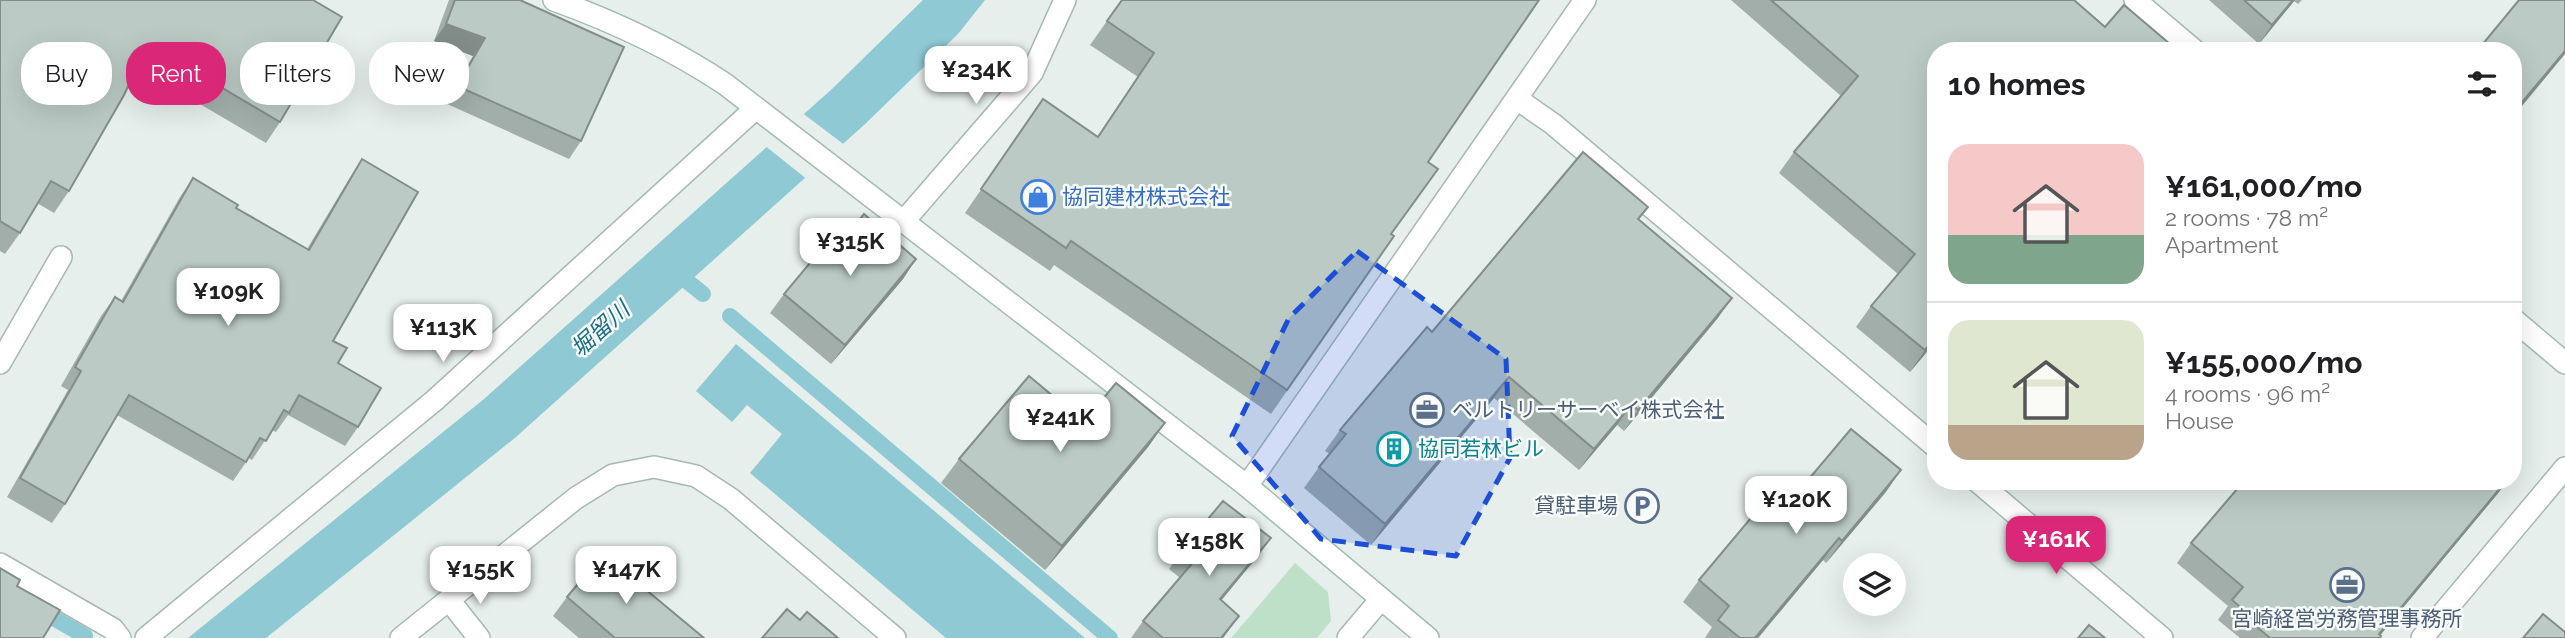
<!DOCTYPE html>
<html lang="en">
<head>
<meta charset="utf-8">
<style>
  body { margin:0; font-family:Raleway,"Noto Sans JP",sans-serif; background:#f2f2f2; color:#202124; height:100vh; display:flex; flex-direction:column; font-size:26px; white-space:nowrap }
  * { box-sizing:border-box; margin:0 }
  p { font-size:23px; color:#757577 }
  .icon { flex:none; width:38px; height:38px; fill:none; stroke:currentColor; stroke-width:2; stroke-linecap:round; stroke-linejoin:round }
  .map { position:relative; flex:1; overflow:hidden }
  .details { position:absolute; left:1927px; top:42px; width:595px; height:448px; display:flex; flex-direction:column; background:#fff; border-radius:28px; box-shadow:0 7px 28px #0002 }
  .details>* { flex:none }
  .top-card { position:absolute; left:21px; top:42px; width:665px; height:63px; display:flex; gap:14px }
  .buttons { position:absolute; left:1843px; top:553px; display:grid; gap:14px }
  .buttons a { display:grid; place-items:center; width:63px; height:63px; border-radius:50%; background:#fff; box-shadow:0 7px 28px #0002; font-size:35px }
  .price { position:absolute; translate:-50% -60px; padding:0 16px; border-radius:14px; background:#fff; color:#222; font-size:23px; line-height:46px; filter:drop-shadow(0 2px 4px #0008) }
  .price::after { content:''; position:absolute; left:50%; top:42px; width:21px; height:16px; margin-left:-10px; background:inherit; clip-path:polygon(0 0,100% 0,50% 100%) }
  .price.active { background:#db2777; color:#fff }
  ul { padding:0; list-style:none }
  li { display:flex; align-items:center; gap:21px; height:175px; padding:0 21px }
  li+li { border-top:2px solid #e0e0e0 }
  li span { display:grid; place-items:center; flex:none; width:196px; height:140px; border-radius:21px; color:#555 }
  li>.icon { margin-inline-start:auto }
  span .icon { width:84px; height:84px; fill:#fffc; stroke-width:1 }
  li b { font-size:30px }
  h2 { display:flex; justify-content:space-between; align-items:center; height:84px; padding:0 21px; font-size:30px }
  .pill { padding:0 24px; border-radius:28px; background:#fff; box-shadow:0 7px 28px #0002; font-size:24px; line-height:63px }
  .pill.active { background:#db2777; color:#fff }
  .map>svg:first-child { display:block }
  .green { fill:#bfe0c8 }
  .water { fill:#8ec9d4 }
  .pier { fill:#e6efeb }
  .lines { fill:none; stroke-linecap:round; stroke-linejoin:round }
  .stream { stroke:#8ec9d4; stroke-width:16 }
  .street-casing { stroke:#a8b8b2; stroke-width:24 }
  .secondary-casing { stroke:#a4bbb3; stroke-width:24 }
  .street { stroke:#fff; stroke-width:21 }
  .secondary { stroke:#fff; stroke-width:21 }
  .wall { fill:#a1aea9 }
  .shaded-wall { fill:#838d89 }
  .building { fill:#bbcac4; stroke:#838d89; stroke-width:2 }
  .marked { fill:#1d4ed8; fill-opacity:0.2; stroke:#1d4ed8; stroke-width:5; stroke-dasharray:14 9; stroke-linejoin:round }
  .labels { text-anchor:middle; stroke-width:5; stroke-linejoin:round; paint-order:stroke }
  .shop-label { font-size:21px; fill:#366cbe; stroke:#f7fbf9; text-anchor:start }
  .service-label { font-size:21px; fill:#4e5e75; stroke:#f7fbf9; text-anchor:start }
  .culture-label { font-size:21px; fill:#0d838f; stroke:#f7fbf9; text-anchor:start }
  .water-label { font-size:23px; font-style:italic; fill:#1c6f80; stroke:#f7fbf9 }
</style>
</head>
<body>
<div class="map">
<svg width="2565" height="638" viewBox="0 0 2565 638">
  <rect width="100%" height="100%" fill="#e6efeb"/>
  <polygon class="green" points="1295,563 1328,592 1331,621 1317,638 1231,638"/>
  <g class="water">
    <polygon points="923,0 985,0 958,34 864,125 516,437 266,638 188,638 484,399 832,89"/>
    <polygon points="736,344 1085,638 946,638 750,473 782,434 747,405 732,422 696,391"/>
  </g>
  <polygon class="pier" points="801,112 846,146 808,180 764,145"/>
  <g class="lines">
    <g class="stream">
      <polyline points="672,269 703,294"/>
      <polyline points="730,316 1110,638"/>
      <polyline points="38,609 85,636"/>
    </g>
    <g class="street-casing">
      <g id="street">
        <polyline points="1517,99 1553,124 1936,447"/>
        <polyline points="903,222 1032,73 1065,0"/>
        <polyline points="0,363 61,257"/>
        <polyline points="1977,481 2162,638"/>
        <polyline points="1247,486 1585,0"/>
        <polyline points="0,564 113,629 120,638"/>
        <polyline points="449,600 479,638"/>
        <polyline points="146,638 435,400 756,108"/>
        <polyline points="401,638 576,498 613,475 654,467 696,476 731,499 895,638"/>
        <polyline points="1348,638 1381,599"/>
        <polyline points="2422,638 2565,468"/>
      </g>
    </g>
    <g class="secondary-casing">
      <g id="secondary">
        <path d="M554 0C615 22 671 48 725 84L1247 486 1428 638"/>
        <polyline points="2135,0 2195,51"/>
        <polyline points="2513,319 2565,363"/>
      </g>
    </g>
    <use href="#street" class="street"/>
    <use href="#secondary" class="secondary"/>
  </g>
  <g class="wall">
    <polygon points="0,0 313,0 280,122 266,143 137,67 69,191 54,213 37,203 20,233 5,254 0,251"/>
    <polygon points="449,0 520,0 581,141 569,159 445,103 473,56 434,41"/>
    <polygon points="1731,0 2074,0 2105,27 2177,50 1936,51 1936,341 1910,372 1856,327 1871,306 1898,274 1779,173 1794,152 1841,96"/>
    <polygon points="2209,0 2302,0 2298,4 2294,1 2259,44"/>
    <polygon points="1107,21 1428,162 1438,169 1391,234 1394,236 1271,414 1054,265 1050,271 965,213 1043,99 1097,137 1138,77 1090,45"/>
    <polygon points="362,159 333,341 338,363 358,427 345,446 288,415 276,432 272,430 252,460 249,458 233,481 117,415 65,504 52,523 7,497 68,390 61,386 101,316 115,297 121,301 180,197 193,178 236,208 307,249 349,179"/>
    <polygon points="1639,220 1732,298 1717,319 1624,431 1617,425 1579,470 1494,398 1371,545 1304,488 1319,467 1330,454 1325,451 1340,430 1432,332"/>
    <polygon points="843,240 916,259 903,279 831,364 770,313 784,294"/>
    <polygon points="1084,422 1165,423 1148,447 1045,570 941,483 959,459"/>
    <polygon points="1901,470 1885,493 1826,563 1823,560 1758,638 1705,638 1712,627 1683,602 1699,580 1776,518"/>
    <polygon points="2244,481 2507,481 2499,492 2380,635 2380,638 2240,638 2218,620 2228,606 2177,563 2191,543"/>
    <polygon points="1271,538 1257,557 1221,600 1239,616 1223,638 1131,638 1143,621 1180,578 1169,569 1183,549"/>
    <polygon points="567,597 704,638 579,638 553,616"/>
  </g>
  <g class="shaded-wall">
    <polygon points="2293,0 2295,0 2259,44 2272,25"/>
    <polygon points="446,24 485,38 473,56 434,41"/>
    <polygon points="2565,51 2565,54 2513,117 2513,113"/>
    <polygon points="916,259 903,279 831,364 845,345"/>
    <polygon points="1732,298 1717,319 1624,431 1638,410"/>
    <polygon points="1936,337 1936,341 1910,372 1925,350"/>
    <polygon points="1509,377 1494,398 1371,545 1385,524"/>
    <polygon points="1632,404 1617,425 1579,470 1594,449"/>
    <polygon points="1165,423 1148,447 1045,570 1062,546"/>
    <polygon points="1901,470 1885,493 1826,563 1842,541"/>
    <polygon points="2506,481 2507,481 2499,492 2378,638 2379,634"/>
    <polygon points="1271,538 1257,557 1206,619 1220,599"/>
    <polygon points="1839,538 1823,560 1758,638 1755,638"/>
    <polygon points="1239,616 1223,638 1221,638"/>
  </g>
  <g class="building">
    <polygon points="0,0 313,0 342,17 280,122 148,44 124,95 69,191 51,181 20,233 0,221"/>
    <polygon points="455,0 520,0 624,47 581,141 457,86 485,38 446,24"/>
    <polygon points="1122,0 1539,0 1428,162 1438,169 1391,234 1394,236 1287,390 1071,241 1066,248 981,189 1043,99 1098,137 1154,53 1107,21"/>
    <polygon points="1771,0 2074,0 2105,27 2124,5 2177,50 1936,51 1936,337 1925,350 1871,306 1915,254 1794,152 1858,76"/>
    <polygon points="2244,0 2293,0 2272,25"/>
    <polygon points="2519,0 2565,0 2565,51 2513,113 2513,51 2477,51"/>
    <polygon points="1583,152 1648,207 1638,219 1732,298 1638,410 1632,404 1594,449 1509,377 1385,524 1319,467 1346,434 1340,430 1427,327 1432,332"/>
    <polygon points="362,159 418,192 333,341 347,348 338,363 381,388 358,427 299,395 289,413 284,410 266,441 260,438 246,462 129,395 65,504 20,478 81,371 75,367 115,297 123,302 193,178 238,205 236,208 309,250"/>
    <polygon points="864,214 916,259 845,345 784,294 835,233 843,240"/>
    <polygon points="2513,363 2519,368 2513,375"/>
    <polygon points="1029,376 1084,422 1116,383 1165,423 1062,546 959,459"/>
    <polygon points="1851,429 1901,470 1842,541 1839,538 1755,638 1740,638 1718,620 1729,606 1699,580 1761,506 1776,518"/>
    <polygon points="2244,481 2506,481 2379,634 2381,636 2380,638 2270,638 2257,627 2259,623 2232,600 2243,587 2191,543"/>
    <polygon points="1223,501 1271,538 1220,599 1239,616 1221,638 1163,638 1143,621 1195,560 1183,549"/>
    <polygon points="603,554 704,638 615,638 567,597"/>
    <polygon points="0,568 20,580 17,586 60,610 43,638 0,638"/>
    <polygon points="787,609 800,620 807,612 838,638 762,638"/>
    <polygon points="2543,614 2565,632 2565,638 2523,638"/>
    <polygon points="2089,625 2105,638 2078,638"/>
  </g>
  <path class="marked" d="M1357 251 1506 359 1510 458 1456 556 1321 539 1232 436 1289 318Z"/>
  <defs>
    <g id="shop-ring" transform="scale(1.75)"><circle r="9.5" fill="#f7fbf9" stroke="#3f7fe0" stroke-width="1.5"/><path d="M-5-2.5h2.3a2.7 3.5 0 0 1 5.4 0H5L5.5 6h-11ZM-1.5-2.5h3a1.5 2.3 0 0 0-3 0Z" fill="#3f7fe0"/></g>
    <g id="office-ring" transform="scale(1.75)"><circle r="9.5" fill="#f7fbf9" stroke="#5c6f8a" stroke-width="1.5"/><path d="M-6-3h4V-5.5h4V-3h4V5H-6ZM-1-4.5V-3h2v-1.5ZM-6 0V1H6V0Z" fill="#5c6f8a"/></g>
    <g id="building-ring" transform="scale(1.75)"><circle r="9.5" fill="#f7fbf9" stroke="#0f9aa8" stroke-width="1.5"/><path d="M-4-6H4V6H1V3H-1V6H-4ZM-2.5-4.3h1.7v1.8h-1.7ZM.8-4.3h1.7v1.8H.8ZM-2.5-1h1.7V.8h-1.7ZM.8-1h1.7V.8H.8Z" fill="#0f9aa8"/></g>
    <g id="parking-ring" transform="scale(1.75)"><circle r="9.5" fill="#f7fbf9" stroke="#5c6f8a" stroke-width="1.5"/><path d="M-3.5-5.5H1a3.5 3.5 0 0 1 0 7H-1V5.5H-3.5ZM-1-3.4V-.6H.8a1.4 1.4 0 0 0 0-2.8Z" fill="#5c6f8a"/></g>
  </defs>
  <g fill-rule="evenodd">
    <use href="#shop-ring" x="1038" y="197"/>
    <use href="#office-ring" x="1427" y="410"/>
    <use href="#building-ring" x="1394" y="449"/>
    <use href="#parking-ring" x="1642" y="506"/>
    <use href="#office-ring" x="2347" y="585"/>
  </g>
  <g class="labels">
    <g class="shop-label">
      <text x="1062" y="204">協同建材株式会社</text>
    </g>
    <g class="service-label">
      <text x="1452" y="417">ベルトリーサーベイ株式会社</text>
      <text x="1618" y="513" text-anchor="end">貸駐車場</text>
      <text x="2347" y="626" text-anchor="middle">宮崎経営労務管理事務所</text>
    </g>
    <g class="culture-label">
      <text x="1418" y="456">協同若林ビル</text>
    </g>
    <g class="water-label">
      <text transform="translate(600 329) rotate(-42)" y="8">堀留川</text>
    </g>
  </g>
</svg>
<div class="buttons">
<a><svg class="icon" aria-label="layers" viewBox="0 0 24 24"><path d="M12 4l9 5-9 5-9-5zM3 14l9 5 9-5"/></svg></a>
</div>
<b class="price" style="left:976px;top:106px">¥234K</b>
<b class="price" style="left:850px;top:278px">¥315K</b>
<b class="price" style="left:228px;top:328px">¥109K</b>
<b class="price" style="left:443px;top:364px">¥113K</b>
<b class="price" style="left:1060px;top:454px">¥241K</b>
<b class="price" style="left:1796px;top:536px">¥120K</b>
<b class="price active" style="left:2056px;top:576px">¥161K</b>
<b class="price" style="left:1209px;top:578px">¥158K</b>
<b class="price" style="left:480px;top:606px">¥155K</b>
<b class="price" style="left:626px;top:606px">¥147K</b>
<div class="top-card">
<a class="pill">Buy</a>
<a class="pill active">Rent</a>
<a class="pill">Filters</a>
<a class="pill">New</a>
</div>
<section class="details">
<h2>10 homes<svg class="icon" aria-label="filters" viewBox="0 0 24 24"><path d="M4 7h16M4 17h16"/><circle cx="9" cy="7" r="2"/><circle cx="15" cy="17" r="2"/></svg></h2>
<ul>
<li><span style="background:linear-gradient(#f6c9c9 65%,#7fa58c 0)"><svg class="icon" aria-label="home" viewBox="0 0 24 24"><path d="M3 11l9-7 9 7M6 9v11h12V9"/></svg></span><div><b>¥161,000/mo</b><p>2 rooms · 78 m²</p><p>Apartment</p></div></li>
<li><span style="background:linear-gradient(#dfe7d0 75%,#b9a48a 0)"><svg class="icon" aria-label="home" viewBox="0 0 24 24"><path d="M3 11l9-7 9 7M6 9v11h12V9"/></svg></span><div><b>¥155,000/mo</b><p>4 rooms · 96 m²</p><p>House</p></div></li>
</ul>
</section>
</div>
</body>
</html>
